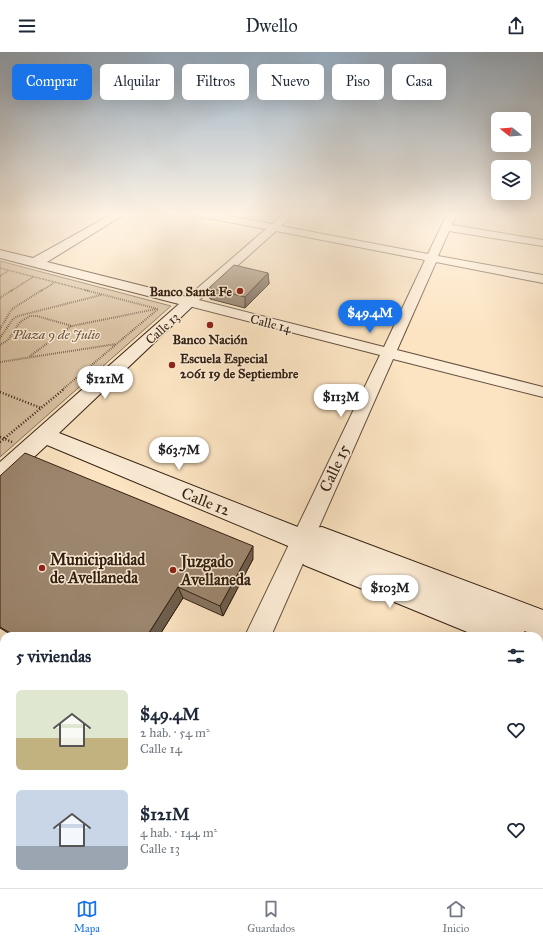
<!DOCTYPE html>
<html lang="es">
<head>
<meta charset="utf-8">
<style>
  body { margin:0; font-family:"IM FELL Great Primer",serif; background:#f2f2f3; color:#1f2937; height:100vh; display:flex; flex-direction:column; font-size:15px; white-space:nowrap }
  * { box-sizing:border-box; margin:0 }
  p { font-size:13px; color:#747a83 }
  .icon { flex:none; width:22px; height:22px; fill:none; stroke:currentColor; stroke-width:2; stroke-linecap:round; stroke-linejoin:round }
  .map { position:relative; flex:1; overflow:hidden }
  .drawer { position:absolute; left:0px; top:580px; width:543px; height:256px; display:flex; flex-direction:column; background:#fff; border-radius:12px 12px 0 0; box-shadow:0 4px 16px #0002 }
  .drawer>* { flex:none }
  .hud { position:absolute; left:12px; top:12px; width:519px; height:36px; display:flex; gap:8px }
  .needle { width:26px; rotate:287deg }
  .buttons { position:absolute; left:491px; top:60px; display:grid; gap:8px }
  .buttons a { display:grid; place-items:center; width:40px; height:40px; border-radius:6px; background:#fff; box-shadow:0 4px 16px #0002; font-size:20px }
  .price { position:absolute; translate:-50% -34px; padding:0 9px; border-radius:14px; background:#fff; color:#222; font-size:13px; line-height:26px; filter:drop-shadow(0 1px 2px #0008) }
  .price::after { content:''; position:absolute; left:50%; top:24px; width:12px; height:9px; margin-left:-6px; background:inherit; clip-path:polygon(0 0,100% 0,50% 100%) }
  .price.active { background:#1a73e8; color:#fff }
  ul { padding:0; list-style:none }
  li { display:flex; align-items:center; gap:12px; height:100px; padding:0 16px }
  li span { display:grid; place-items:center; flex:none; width:112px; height:80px; border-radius:6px; color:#555 }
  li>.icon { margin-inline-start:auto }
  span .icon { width:48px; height:48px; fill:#fffc; stroke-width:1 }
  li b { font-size:17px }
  h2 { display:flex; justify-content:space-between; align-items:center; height:48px; padding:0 16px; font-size:17px }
  .pill { padding:0 14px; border-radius:6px; background:#fff; box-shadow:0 4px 16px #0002; font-size:14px; line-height:36px }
  .pill.active { background:#1a73e8; color:#fff }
  header { display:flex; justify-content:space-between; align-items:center; height:52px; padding:0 16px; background:#fff; font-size:18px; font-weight:600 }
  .menu { display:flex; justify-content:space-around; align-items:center; height:56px; border-top:1px solid #e0e1e3; background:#fff; font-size:11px; color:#747a83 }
  .menu a { display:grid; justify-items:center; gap:2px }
  .menu .active { color:#1a73e8 }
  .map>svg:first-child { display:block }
  .green { fill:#dac3a4; stroke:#86725b }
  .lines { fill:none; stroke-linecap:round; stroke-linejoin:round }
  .street-casing { stroke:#65513e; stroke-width:2 }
  .secondary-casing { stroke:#332012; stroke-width:2 }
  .path-far2 { stroke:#332012; stroke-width:1.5; stroke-dasharray:0.5 1; stroke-linecap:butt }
  .path-far1 { stroke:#332012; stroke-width:2; stroke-dasharray:0.5 1.5; stroke-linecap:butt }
  .path { stroke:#332012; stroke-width:2.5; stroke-dasharray:1 2; stroke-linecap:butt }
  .street { fill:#fdedd7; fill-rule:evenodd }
  .secondary { fill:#fdedd7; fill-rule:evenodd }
  .wall { fill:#86735f; stroke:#332012 }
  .shaded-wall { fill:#6d5e4d; stroke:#332012 }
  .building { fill:#9c866e; stroke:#332012 }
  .poi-dot { fill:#8f2418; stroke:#fdedd7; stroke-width:1.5 }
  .labels { text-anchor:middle; stroke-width:3; stroke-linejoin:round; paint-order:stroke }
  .far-poi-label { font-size:13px; font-weight:bold; fill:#332012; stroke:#fdedd7; text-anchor:end }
  .far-street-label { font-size:13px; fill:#332012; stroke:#fdedd7 }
  .far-park-label { font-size:13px; font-style:italic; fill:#65513e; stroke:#fdedd7 }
  .street-label { font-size:16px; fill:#332012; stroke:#fdedd7 }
  .poi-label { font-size:16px; font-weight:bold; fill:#332012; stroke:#fdedd7; text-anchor:start }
</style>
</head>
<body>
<header><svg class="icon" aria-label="menu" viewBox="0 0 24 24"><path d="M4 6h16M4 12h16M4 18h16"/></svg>Dwello<svg class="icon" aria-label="share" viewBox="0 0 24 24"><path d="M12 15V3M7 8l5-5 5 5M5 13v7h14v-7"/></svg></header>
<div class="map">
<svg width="543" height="836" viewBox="0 0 543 836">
  <rect width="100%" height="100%" fill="#fce4c2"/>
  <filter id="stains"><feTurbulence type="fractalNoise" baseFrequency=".005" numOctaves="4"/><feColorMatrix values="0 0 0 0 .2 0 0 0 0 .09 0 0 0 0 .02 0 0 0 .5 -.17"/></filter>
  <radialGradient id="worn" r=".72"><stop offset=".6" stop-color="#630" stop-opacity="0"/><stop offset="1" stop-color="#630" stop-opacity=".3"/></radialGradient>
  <polygon class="green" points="0,209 171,254 0,405"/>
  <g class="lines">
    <g class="street-casing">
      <g id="street">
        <path d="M197 162H218L272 172 283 162H294L281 174 428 202 447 162H457L452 173 543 188V194L449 179 438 204 543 223V231L436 210 397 298 543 335V345L393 307 271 584H245L380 303 185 253 184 250 185 247 266 177 202 165ZM276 179 425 208 384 295 199 248Z"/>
        <polygon points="128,832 162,832 160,836 126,836"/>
      </g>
    </g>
    <g class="secondary-casing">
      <polygon id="secondary" points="112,162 125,162 47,210 195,247 197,250 59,381 303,477 322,475 543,558 543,611 539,610 539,584 530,584 534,582 524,579 526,584 477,584 304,513 293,496 47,393 8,429 0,432 0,410 179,252 0,206 0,198 33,206"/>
    </g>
    <g class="path-far2">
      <polyline points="0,216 89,239"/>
      <polyline points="0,224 8,219"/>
      <polyline points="11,239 33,225"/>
      <polyline points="41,239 54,231"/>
    </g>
    <g class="path-far1">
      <polyline points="0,246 12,238"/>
      <polyline points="0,277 12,257 42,238"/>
      <polyline points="0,286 13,267 18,264 101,243"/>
      <polyline points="0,293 8,288 20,270 30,264 37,264 72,274 156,257"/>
      <polyline points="30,304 71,274"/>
      <polyline points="0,310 116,292"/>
      <polyline points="62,338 158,257 85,238"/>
    </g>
    <g class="path">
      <polyline points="0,340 41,356"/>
      <polyline points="0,385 12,390"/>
      <polyline points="0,390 64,337"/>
    </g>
    <use href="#street" class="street"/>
    <use href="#secondary" class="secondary"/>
  </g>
  <g class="wall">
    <polygon points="268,221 269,232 245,256 210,247 209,236"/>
    <polygon points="0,424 253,507 223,564 183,546 159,584 13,584 0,576"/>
  </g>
  <g class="shaded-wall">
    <polygon points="268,221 269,232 245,256 245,245"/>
    <polygon points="253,494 253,507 223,564 220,554"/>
    <polygon points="178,535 183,546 159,584 147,584"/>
  </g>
  <g class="building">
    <polygon points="234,213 268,221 245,245 209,236"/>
    <polygon points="25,401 253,494 220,554 178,535 147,584 16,584 0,575 0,424"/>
  </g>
  <linearGradient id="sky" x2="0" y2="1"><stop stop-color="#95acc1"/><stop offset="0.58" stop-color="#fef3e4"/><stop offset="1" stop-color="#fef3e4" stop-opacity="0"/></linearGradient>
  <rect width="543" height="279" fill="url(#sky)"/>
  <g class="poi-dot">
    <circle cx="240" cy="239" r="4"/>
    <circle cx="210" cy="273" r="4"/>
    <circle cx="172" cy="313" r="4"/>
    <circle cx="42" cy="516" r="4"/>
    <circle cx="173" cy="518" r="4"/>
  </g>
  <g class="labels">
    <g class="far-poi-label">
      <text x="232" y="244">Banco Santa Fe</text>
      <text x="210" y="292" text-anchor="middle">Banco Nación</text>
      <text x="180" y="311" text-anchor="start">Escuela Especial<tspan x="180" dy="15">2061 19 de Septiembre</tspan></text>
    </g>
    <g class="far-street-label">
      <text transform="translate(271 271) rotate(14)" y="5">Calle 14</text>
      <text transform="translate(162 276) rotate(-42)" y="5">Calle 13</text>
    </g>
    <g class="far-park-label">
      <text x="56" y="287">Plaza 9 de Julio</text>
    </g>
    <g class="street-label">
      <text transform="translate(334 416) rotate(-65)" y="6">Calle 15</text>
      <text transform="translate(206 449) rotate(22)" y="6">Calle 12</text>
    </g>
    <g class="poi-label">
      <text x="50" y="513">Municipalidad<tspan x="50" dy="18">de Avellaneda</tspan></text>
      <text x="181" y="515">Juzgado<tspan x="181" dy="18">Avellaneda</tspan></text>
    </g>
  </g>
  <rect width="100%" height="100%" filter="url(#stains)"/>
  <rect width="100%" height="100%" fill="url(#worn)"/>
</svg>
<div class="buttons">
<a><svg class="needle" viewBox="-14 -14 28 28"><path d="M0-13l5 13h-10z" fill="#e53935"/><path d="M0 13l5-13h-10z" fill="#747a83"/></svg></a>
<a><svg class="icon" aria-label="layers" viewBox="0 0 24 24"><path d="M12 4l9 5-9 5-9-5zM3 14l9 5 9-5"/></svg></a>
</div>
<b class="price active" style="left:370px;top:282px">$49.4M</b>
<b class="price" style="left:105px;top:348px">$121M</b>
<b class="price" style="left:341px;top:366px">$113M</b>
<b class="price" style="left:179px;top:419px">$63.7M</b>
<b class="price" style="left:390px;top:557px">$103M</b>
<div class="hud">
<a class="pill active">Comprar</a>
<a class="pill">Alquilar</a>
<a class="pill">Filtros</a>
<a class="pill">Nuevo</a>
<a class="pill">Piso</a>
<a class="pill">Casa</a>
</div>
<section class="drawer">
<h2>5 viviendas<svg class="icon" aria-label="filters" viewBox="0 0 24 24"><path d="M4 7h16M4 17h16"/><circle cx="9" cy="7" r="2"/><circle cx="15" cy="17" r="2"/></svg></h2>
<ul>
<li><span style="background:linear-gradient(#dfe7d0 60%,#c2b280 0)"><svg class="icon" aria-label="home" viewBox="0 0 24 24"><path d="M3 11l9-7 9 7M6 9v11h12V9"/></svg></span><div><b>$49.4M</b><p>2 hab. · 54 m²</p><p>Calle 14</p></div><svg class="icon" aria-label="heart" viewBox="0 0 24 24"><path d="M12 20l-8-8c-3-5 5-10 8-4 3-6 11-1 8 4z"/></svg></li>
<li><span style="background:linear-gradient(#c9d6e8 70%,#9aa5b1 0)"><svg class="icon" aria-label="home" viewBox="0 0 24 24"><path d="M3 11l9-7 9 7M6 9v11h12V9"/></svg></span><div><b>$121M</b><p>4 hab. · 144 m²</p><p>Calle 13</p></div><svg class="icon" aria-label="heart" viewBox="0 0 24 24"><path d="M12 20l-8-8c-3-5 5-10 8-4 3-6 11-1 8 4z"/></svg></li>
</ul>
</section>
</div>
<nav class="menu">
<a class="active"><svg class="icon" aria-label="map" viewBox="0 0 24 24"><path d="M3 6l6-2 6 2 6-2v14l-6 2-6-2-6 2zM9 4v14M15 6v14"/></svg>Mapa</a>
<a><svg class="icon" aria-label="saved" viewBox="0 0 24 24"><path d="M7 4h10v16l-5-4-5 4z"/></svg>Guardados</a>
<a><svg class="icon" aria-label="home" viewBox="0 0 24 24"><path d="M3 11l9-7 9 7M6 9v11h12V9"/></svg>Inicio</a>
</nav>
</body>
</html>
